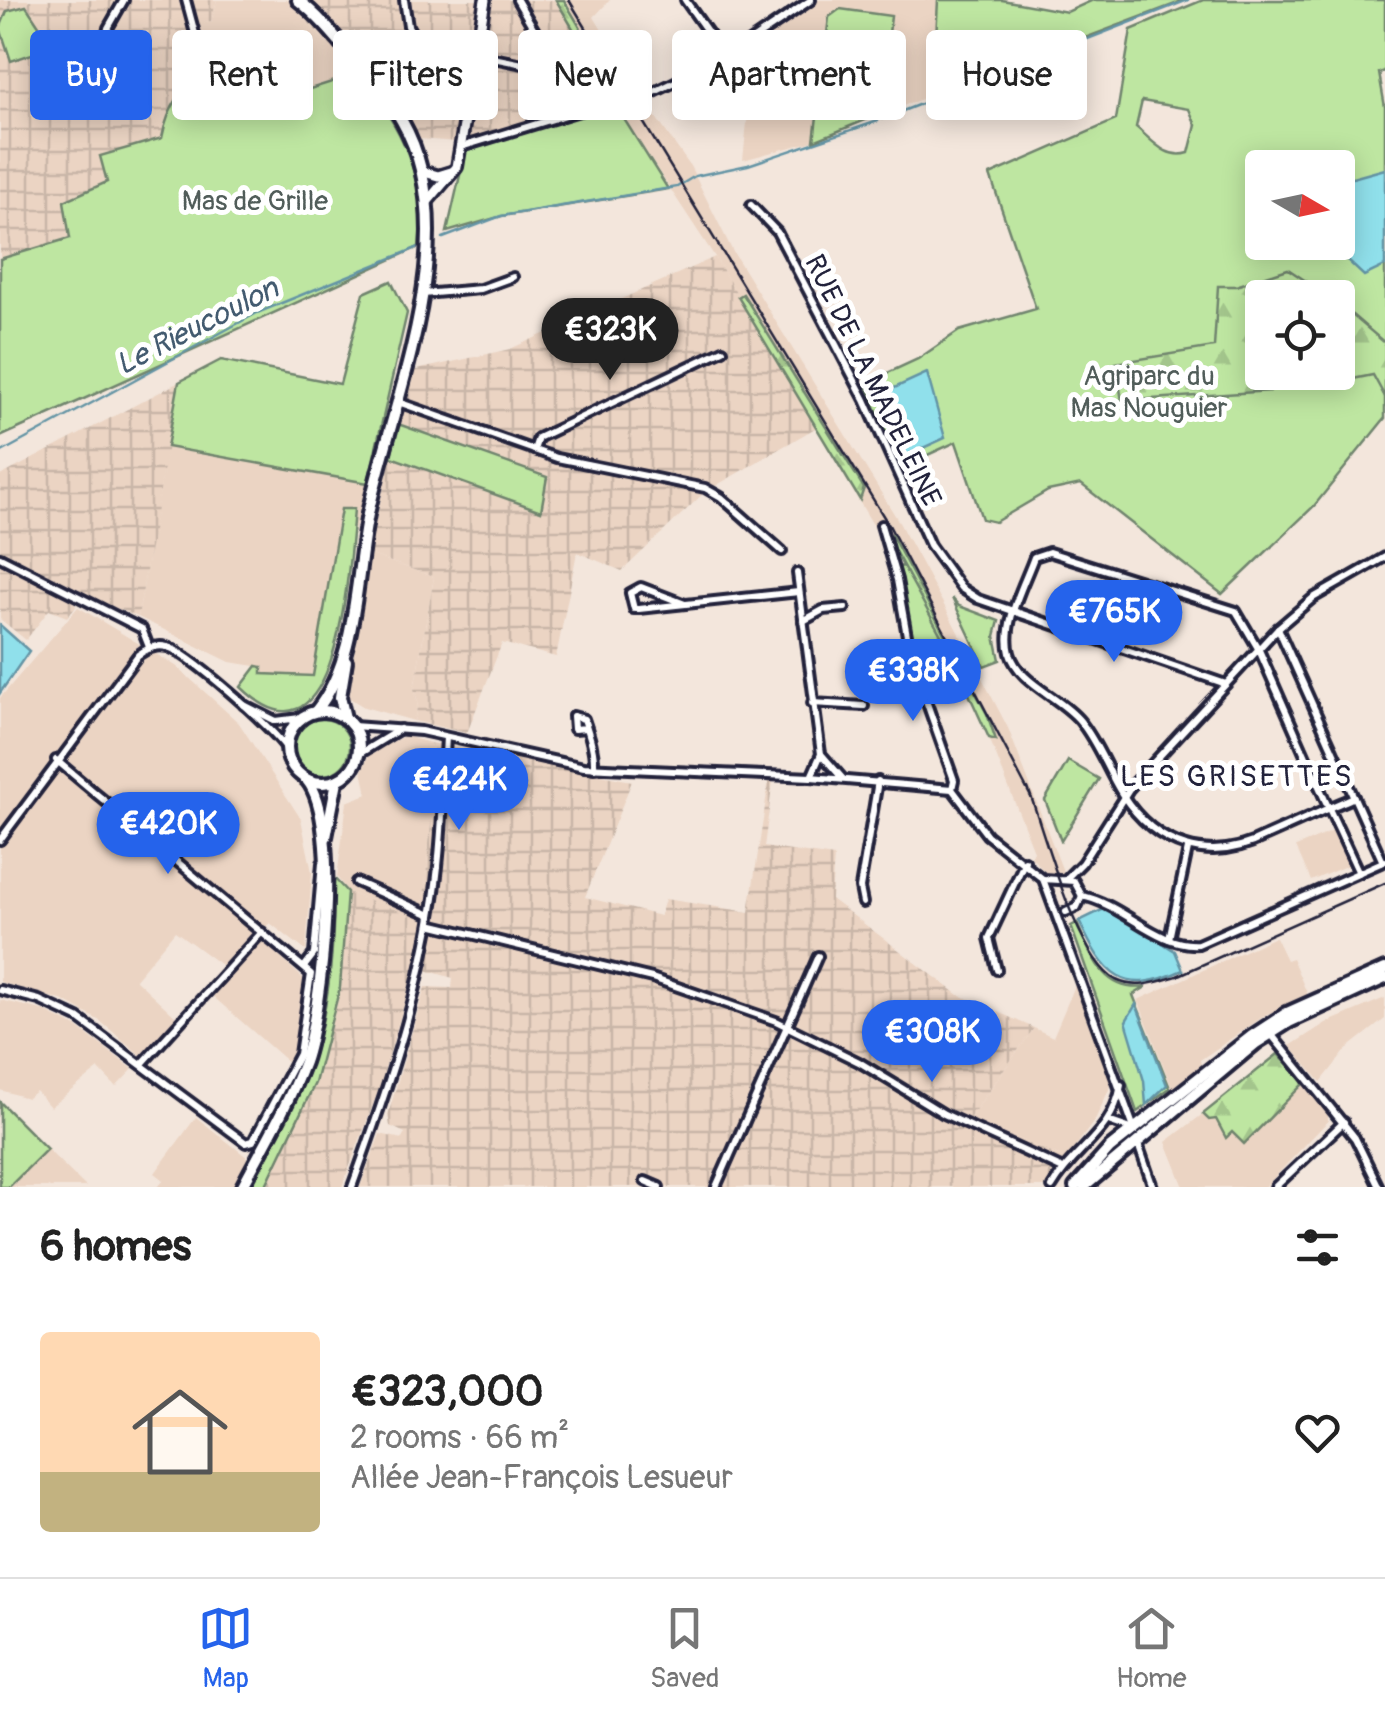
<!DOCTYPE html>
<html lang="en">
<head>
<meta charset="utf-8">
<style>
  body { margin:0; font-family:Pangolin,sans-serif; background:#f6f6f6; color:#222; height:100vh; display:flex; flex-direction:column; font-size:38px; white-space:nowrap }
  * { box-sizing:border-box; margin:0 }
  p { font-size:32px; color:#767676 }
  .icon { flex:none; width:55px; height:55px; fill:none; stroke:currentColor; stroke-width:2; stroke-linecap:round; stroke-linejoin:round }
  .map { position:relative; height:1187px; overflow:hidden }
  .details { display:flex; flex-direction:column; background:#fff; flex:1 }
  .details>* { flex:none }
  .top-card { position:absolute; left:30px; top:30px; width:1325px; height:90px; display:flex; gap:20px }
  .needle { width:65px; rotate:99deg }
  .buttons { position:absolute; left:1245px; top:150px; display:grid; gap:20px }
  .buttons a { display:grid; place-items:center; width:110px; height:110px; border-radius:10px; background:#fff; box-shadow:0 5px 25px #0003; font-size:50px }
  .price { position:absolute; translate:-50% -85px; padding:0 22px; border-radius:35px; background:#2563eb; color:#fff; font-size:32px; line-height:65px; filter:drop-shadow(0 2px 5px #0008) }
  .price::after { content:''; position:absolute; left:50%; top:60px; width:30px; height:22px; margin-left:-15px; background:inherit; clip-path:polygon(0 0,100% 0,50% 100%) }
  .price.active { background:#222; color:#fff }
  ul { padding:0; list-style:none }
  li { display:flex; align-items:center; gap:30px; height:250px; padding:0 40px }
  li span { display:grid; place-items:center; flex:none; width:280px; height:200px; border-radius:10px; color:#555 }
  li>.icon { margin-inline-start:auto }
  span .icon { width:120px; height:120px; fill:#fffc; stroke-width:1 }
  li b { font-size:42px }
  h2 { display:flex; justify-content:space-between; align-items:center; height:120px; padding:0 40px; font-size:42px }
  .tag { padding:0 35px; border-radius:10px; background:#fff; box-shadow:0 5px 25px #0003; font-size:35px; line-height:90px }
  .tag.active { background:#2563eb; color:#fff }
  .dock { display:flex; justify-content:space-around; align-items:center; height:140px; border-top:2px solid #e0e0e0; background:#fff; font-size:28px; color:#767676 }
  .dock a { display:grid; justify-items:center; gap:5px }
  .dock .active { color:#2563eb }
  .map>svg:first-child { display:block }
  .built { fill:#ebd4c3 }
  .industrial { fill:url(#industrial-grid) }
  .green { fill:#bee6a1; stroke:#70846e; stroke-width:2.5; fill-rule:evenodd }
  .forest { fill:url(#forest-firs); stroke:#70846e; stroke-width:2.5 }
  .water { fill:#90e0eb; stroke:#6494a5; stroke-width:2.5 }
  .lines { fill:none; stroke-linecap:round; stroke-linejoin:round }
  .stream { stroke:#6494a5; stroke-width:2.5 }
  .street-casing { stroke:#22223b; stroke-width:14 }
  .secondary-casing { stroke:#22223b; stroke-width:16 }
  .primary-casing { stroke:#22223b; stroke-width:18 }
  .street { stroke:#fff; stroke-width:6 }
  .secondary { stroke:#fff; stroke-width:9 }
  .primary { stroke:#fff; stroke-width:10 }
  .tram { stroke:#22223b; stroke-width:2.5 }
  .labels { text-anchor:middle; stroke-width:10; stroke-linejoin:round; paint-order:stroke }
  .park-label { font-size:28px; fill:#515d5a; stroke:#fff }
  .street-label { font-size:28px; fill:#22223b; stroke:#fff }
  .water-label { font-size:30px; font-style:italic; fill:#435b70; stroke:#fff }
  .neighbourhood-label { font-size:30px; letter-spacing:2.5px; fill:#22223b; stroke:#fff }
</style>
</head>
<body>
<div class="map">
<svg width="1385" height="1187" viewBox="0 0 1385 1187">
  <defs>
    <pattern id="industrial-grid" width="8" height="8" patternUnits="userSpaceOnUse" patternTransform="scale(2.5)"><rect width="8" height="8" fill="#ebd4c3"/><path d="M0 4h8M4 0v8" fill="none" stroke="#c9b6a8"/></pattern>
    <pattern id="forest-firs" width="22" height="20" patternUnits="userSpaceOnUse" patternTransform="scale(2.5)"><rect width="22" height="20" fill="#bee6a1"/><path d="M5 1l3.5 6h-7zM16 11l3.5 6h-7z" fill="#a3c58c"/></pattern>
  </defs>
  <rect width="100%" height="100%" fill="#f3e6dc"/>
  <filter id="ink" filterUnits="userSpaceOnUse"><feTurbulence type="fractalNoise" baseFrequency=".01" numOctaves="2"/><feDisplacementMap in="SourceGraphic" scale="20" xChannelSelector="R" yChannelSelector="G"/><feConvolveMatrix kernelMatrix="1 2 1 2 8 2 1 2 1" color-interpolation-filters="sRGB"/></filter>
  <g filter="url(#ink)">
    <g class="built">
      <polygon points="217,0 287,0 357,74 288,96 240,77 211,73 199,23 211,22"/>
      <polygon points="556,0 610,0 594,17 640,93 626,103 612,95"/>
      <polygon points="800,0 938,0 933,95 880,114 891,16 829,17 814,141 743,160 756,38 750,36"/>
      <polygon points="643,99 690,166 733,252 896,517 946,609 1008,728 1064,874 1051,878 1031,857 1034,851 988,735 904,566 891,544 886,547 715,257 619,111"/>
      <polygon points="167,447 368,483 313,676 261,674 262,667 230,662 138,617"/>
      <polygon points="368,554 434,577 414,689 418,703 414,721 364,707 348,697"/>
      <polygon points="78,607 176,666 239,723 301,819 312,872 306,951 270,923 224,967 175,931 135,979 178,1019 144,1058 100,1021 64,1001 0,982 0,698"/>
      <polygon points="405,736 430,743 437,758 422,920 347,892 337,877 347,802 367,794 362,771 370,752"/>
      <polygon points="1333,831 1348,865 1311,881 1296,847"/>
      <polygon points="1275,937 1286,960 1292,958 1309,998 1267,1014 1200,1060 1201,1065 1172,1088 1138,1000"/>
      <polygon points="260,939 307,982 290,1064 209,993"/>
      <polygon points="1077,981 1112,1083 1095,1120 1066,1159 969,1119 1034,1028 1053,1037"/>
      <polygon points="1385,998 1385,1019 1348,1048 1321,1082 1290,1046 1326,1023"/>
      <polygon points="0,1000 42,1010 78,1028 133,1069 116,1087 99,1069 50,1107 36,1091 27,1098 0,1090"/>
      <polygon points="1304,1083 1328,1114 1328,1121 1265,1187 1184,1187 1166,1142 1203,1114 1209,1120 1213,1116 1227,1137 1232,1131 1244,1143"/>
      <polygon points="196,1117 248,1158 233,1187 158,1187 164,1180 155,1173"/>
      <polygon points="47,1149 86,1187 9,1187"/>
    </g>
    <g class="industrial">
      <polygon points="0,0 217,0 211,22 199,24 211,73 200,75 175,100 162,138 100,157 179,357 0,437"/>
      <polygon points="287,0 556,0 612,95 468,143 420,139 399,100 372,67 357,74"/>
      <polygon points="715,257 817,427 705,492 622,571 577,552 556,657 502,643 467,733 414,721 418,703 414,689 434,577 368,554 391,457 540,511 546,477 398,424 412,371 510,349"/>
      <polygon points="179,382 138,617 70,589 76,606 67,617 49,610 26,640 0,619 0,476"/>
      <polygon points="430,743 632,781 585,897 660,916 665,899 749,912 769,780 773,780 764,847 834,857 831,899 959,995 1034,1028 969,1119 1066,1159 1044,1187 360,1187 380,1134 402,1139 405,1133 390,1126 388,1115 425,987 452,988 453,978 415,967 380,1086 342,1187 266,1187 315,1083 340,987 347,892 422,919 437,758"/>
    </g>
    <g class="green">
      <polygon points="938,0 1002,0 1067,12 1093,0 1186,0 933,95"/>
      <path d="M1203 0H1385V71L1379 73 1385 107V418L1314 506 1222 594 1081 484 1048 491 995 522 982 519 956 442 899 468 866 383 918 359 959 331 1036 309 990 175 1116 120 1131 30ZM1142 101 1189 109 1196 125 1189 153C1166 160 1153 141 1136 127ZM1262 168H1338V242H1262ZM1262 298H1338V372H1262Z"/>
      <polygon points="26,6 53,47 11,61 0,28 7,11"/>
      <polygon points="840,9 891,16 880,114 814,141 829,17"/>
      <path d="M211 73 240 77 288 96 357 74C402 124 427 179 419 247L0 437V259L70 238 64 201 107 182 100 156 162 138C167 111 183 79 211 73Z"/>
      <polygon points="589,111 619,111 668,189 502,216 447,232 466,149"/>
      <polygon points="391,281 407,313 368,483 167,447 179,382 221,360 340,384 364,293"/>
      <polygon points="398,424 547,477 541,511 391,457"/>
      <path d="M341 509H354C349 566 339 783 241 687L257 666 262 667V674L313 676Z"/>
      <polygon points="904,566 947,646 913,656 898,567"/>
      <polygon points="952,598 959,606 999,621 995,636 1000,660 984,666"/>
      <circle cx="322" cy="747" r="28"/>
      <polygon points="1068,761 1099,779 1061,841 1045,800"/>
      <path d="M333 877 347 892 340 987 315 1083 265 1187H251C270 1149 295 1110 309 1069 330 1010 335 939 333 877Z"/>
      <path d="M1077 923C1091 955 1103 993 1146 987L1133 995 1170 1088 1137 1112 1071 926Z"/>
      <polygon points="0,1102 47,1149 9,1187 0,1187"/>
    </g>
    <g class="forest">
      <polygon points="556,0 564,0 623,100 595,103 554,117 549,113 602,92 604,81"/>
      <polygon points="1288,269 1330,297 1262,298 1262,372 1275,373 1270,391 1122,401 1116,363 1214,347 1218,286 1236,286"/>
      <polygon points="743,294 864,488 860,500 738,297"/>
      <polygon points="1338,303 1385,343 1385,397 1373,375 1333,383 1331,373 1338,372"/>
      <polygon points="892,536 987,714 996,740 989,738 947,646 891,544"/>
      <polygon points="1278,1054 1304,1083 1244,1144 1232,1132 1226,1138 1216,1119 1209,1120 1203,1114"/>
    </g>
    <g class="water">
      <polygon points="1385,169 1385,266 1364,276 1329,243 1338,242 1338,182"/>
      <polygon points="927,373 945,438 903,457 879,395"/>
      <polygon points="0,625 29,651 0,693"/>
      <path d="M1106 908 1175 951 1183 970C1122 998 1104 975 1079 921Z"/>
      <polygon points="1136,1004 1167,1085 1146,1105 1144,1081 1126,1021"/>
    </g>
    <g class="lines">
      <g class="stream">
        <polyline points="882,119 1188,0"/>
        <polyline points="443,238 501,216 677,187 695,176 748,165 878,121"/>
        <polyline points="0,453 257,313 419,247"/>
      </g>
      <g class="street-casing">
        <g id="street">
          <polyline points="186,0 208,82"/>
          <polyline points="404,0 408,26 463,123"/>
          <polyline points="685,0 724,55"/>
          <polyline points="476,62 493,58 533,66 540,62 542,43 517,0"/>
          <polyline points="101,66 108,28 124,0"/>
          <polyline points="461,147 589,108 622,108 730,55 811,0"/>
          <polyline points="751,205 777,232 865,400 930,545 961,588 978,599 1226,684"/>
          <polyline points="423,294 480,289 513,277"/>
          <polyline points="398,402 557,458 705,488 721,497 782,551"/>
          <polyline points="534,450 538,438 723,350"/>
          <polyline points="881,525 897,580 911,658 954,780 952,789"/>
          <polyline points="0,557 142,629 149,647"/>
          <polyline points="797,573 821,754 811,777"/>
          <polyline points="685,604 641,587 630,593 634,609 639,609 799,592"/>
          <polyline points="803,621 823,610 845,608"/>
          <polyline points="1278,628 1383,862"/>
          <polyline points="812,703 864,706"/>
          <polyline points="244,705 276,721 300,718"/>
          <polyline points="353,726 421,731 584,767 811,777 952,789 987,835 1043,879 1135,1131"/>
          <path d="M587 728 574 729 573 716 584 719C589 734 595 751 594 768"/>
          <polyline points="359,754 400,729"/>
          <polyline points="822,755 843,779"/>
          <path d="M1354 797C1346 801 1337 804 1329 808L1266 836C1210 865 1156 847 1122 794 1107 770 1098 743 1080 721 1061 697 1018 683 1010 653 1002 623 1024 585 1034 557L1049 552 1236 611 1259 650 1325 800 1332 815 1359 873"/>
          <path d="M0 840 138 655C146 649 156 644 167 647 187 651 275 730 286 748"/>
          <polyline points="1043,879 1074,881 1082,896"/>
          <polyline points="1066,879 1082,863 1129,789 1278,628 1313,598 1385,557"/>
          <polyline points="356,882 431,915"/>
          <path d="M1082 896C1123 904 1157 947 1198 944L1385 861"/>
          <polyline points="863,903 860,888 878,781"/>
          <polyline points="1066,912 1077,907 1082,896"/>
          <polyline points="430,924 652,978 776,1021 859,1062 944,1114 1063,1169"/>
          <polyline points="1169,939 1188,849"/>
          <polyline points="304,967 314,954 322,863"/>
          <polyline points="997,970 989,938 1025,861"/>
          <polyline points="0,990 39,1000 78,1018 246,1143 253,1141 299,1054 311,974 56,760"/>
          <polyline points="1271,1034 1355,1138 1379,1187"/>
          <polyline points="142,1064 262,932"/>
          <polyline points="1111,1122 1134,1130"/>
          <polyline points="1138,1144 1153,1187"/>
          <polyline points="645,1181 659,1187"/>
          <path d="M352 1187C386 1093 419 998 434 898 442 845 443 791 446 737"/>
          <polyline points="716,1187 818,956"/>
          <path d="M1052 1187C1076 1146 1112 1135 1121 1085"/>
          <polyline points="1275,1187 1344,1122"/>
        </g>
      </g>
      <g class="secondary-casing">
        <g id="secondary">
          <polyline points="421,171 438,176 451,172"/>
          <polyline points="427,202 457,167 485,0"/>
        </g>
      </g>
      <g class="primary-casing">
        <g id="primary">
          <path d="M298 0C320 17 338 40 356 61 373 80 390 99 402 121 467 235 393 397 368 514 355 578 358 659 316 711"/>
          <circle cx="323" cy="747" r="36"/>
          <polyline points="345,718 340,697 346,661"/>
          <polyline points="326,837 337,781"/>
          <path d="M242 1187C263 1147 288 1105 304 1062 322 1011 342 821 307 780"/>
          <polyline points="1075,1187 1110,1148 1252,1036 1287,1013 1385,969"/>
          <polyline points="1084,1187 1256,1043 1289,1022 1385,978"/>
        </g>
      </g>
      <use href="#street" class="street"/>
      <use href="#secondary" class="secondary"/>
      <use href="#primary" class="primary"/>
      <g class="tram">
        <polyline points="569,0 890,527 1032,799"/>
        <path d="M1028 788C1044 831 1077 960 1116 980 1137 990 1157 982 1177 976L1385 883"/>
      </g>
    </g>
  </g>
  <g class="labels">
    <g class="park-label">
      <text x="255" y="210">Mas de Grille</text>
      <text x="1149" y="385">Agriparc du<tspan x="1149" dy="32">Mas Nouguier</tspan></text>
    </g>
    <g class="street-label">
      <text transform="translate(874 380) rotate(64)" y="10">RUE DE LA MADELEINE</text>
    </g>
    <g class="water-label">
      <text transform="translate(197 326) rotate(-27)" y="10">Le Rieucoulon</text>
    </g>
    <g class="neighbourhood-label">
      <text x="1237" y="786">LES GRISETTES</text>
    </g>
  </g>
</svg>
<div class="buttons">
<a><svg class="needle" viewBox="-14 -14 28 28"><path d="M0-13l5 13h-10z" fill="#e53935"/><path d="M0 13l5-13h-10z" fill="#767676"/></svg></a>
<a><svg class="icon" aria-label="locate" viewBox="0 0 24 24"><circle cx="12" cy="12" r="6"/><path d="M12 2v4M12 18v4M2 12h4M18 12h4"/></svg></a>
</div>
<b class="price active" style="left:610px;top:383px">€323K</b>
<b class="price" style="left:1114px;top:665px">€765K</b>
<b class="price" style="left:913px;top:724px">€338K</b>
<b class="price" style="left:459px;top:833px">€424K</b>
<b class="price" style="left:168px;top:877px">€420K</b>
<b class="price" style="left:932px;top:1085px">€308K</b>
<div class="top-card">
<a class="tag active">Buy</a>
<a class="tag">Rent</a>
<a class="tag">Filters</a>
<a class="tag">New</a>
<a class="tag">Apartment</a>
<a class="tag">House</a>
</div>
</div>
<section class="details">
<h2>6 homes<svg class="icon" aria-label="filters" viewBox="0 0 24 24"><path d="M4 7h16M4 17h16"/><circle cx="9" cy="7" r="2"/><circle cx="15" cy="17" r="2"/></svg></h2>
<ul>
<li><span style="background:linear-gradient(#ffd9b3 70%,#c2b280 0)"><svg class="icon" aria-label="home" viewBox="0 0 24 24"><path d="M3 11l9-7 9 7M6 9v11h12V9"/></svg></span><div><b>€323,000</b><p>2 rooms · 66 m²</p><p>Allée Jean-François Lesueur</p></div><svg class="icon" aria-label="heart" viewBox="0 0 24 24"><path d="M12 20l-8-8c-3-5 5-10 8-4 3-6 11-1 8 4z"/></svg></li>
</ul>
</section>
<nav class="dock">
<a class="active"><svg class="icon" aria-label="map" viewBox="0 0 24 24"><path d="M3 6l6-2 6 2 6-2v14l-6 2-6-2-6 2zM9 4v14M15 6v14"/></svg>Map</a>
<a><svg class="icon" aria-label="saved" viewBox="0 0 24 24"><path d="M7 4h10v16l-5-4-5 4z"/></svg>Saved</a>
<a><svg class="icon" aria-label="home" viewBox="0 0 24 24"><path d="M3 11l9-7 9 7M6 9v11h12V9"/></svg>Home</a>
</nav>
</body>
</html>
